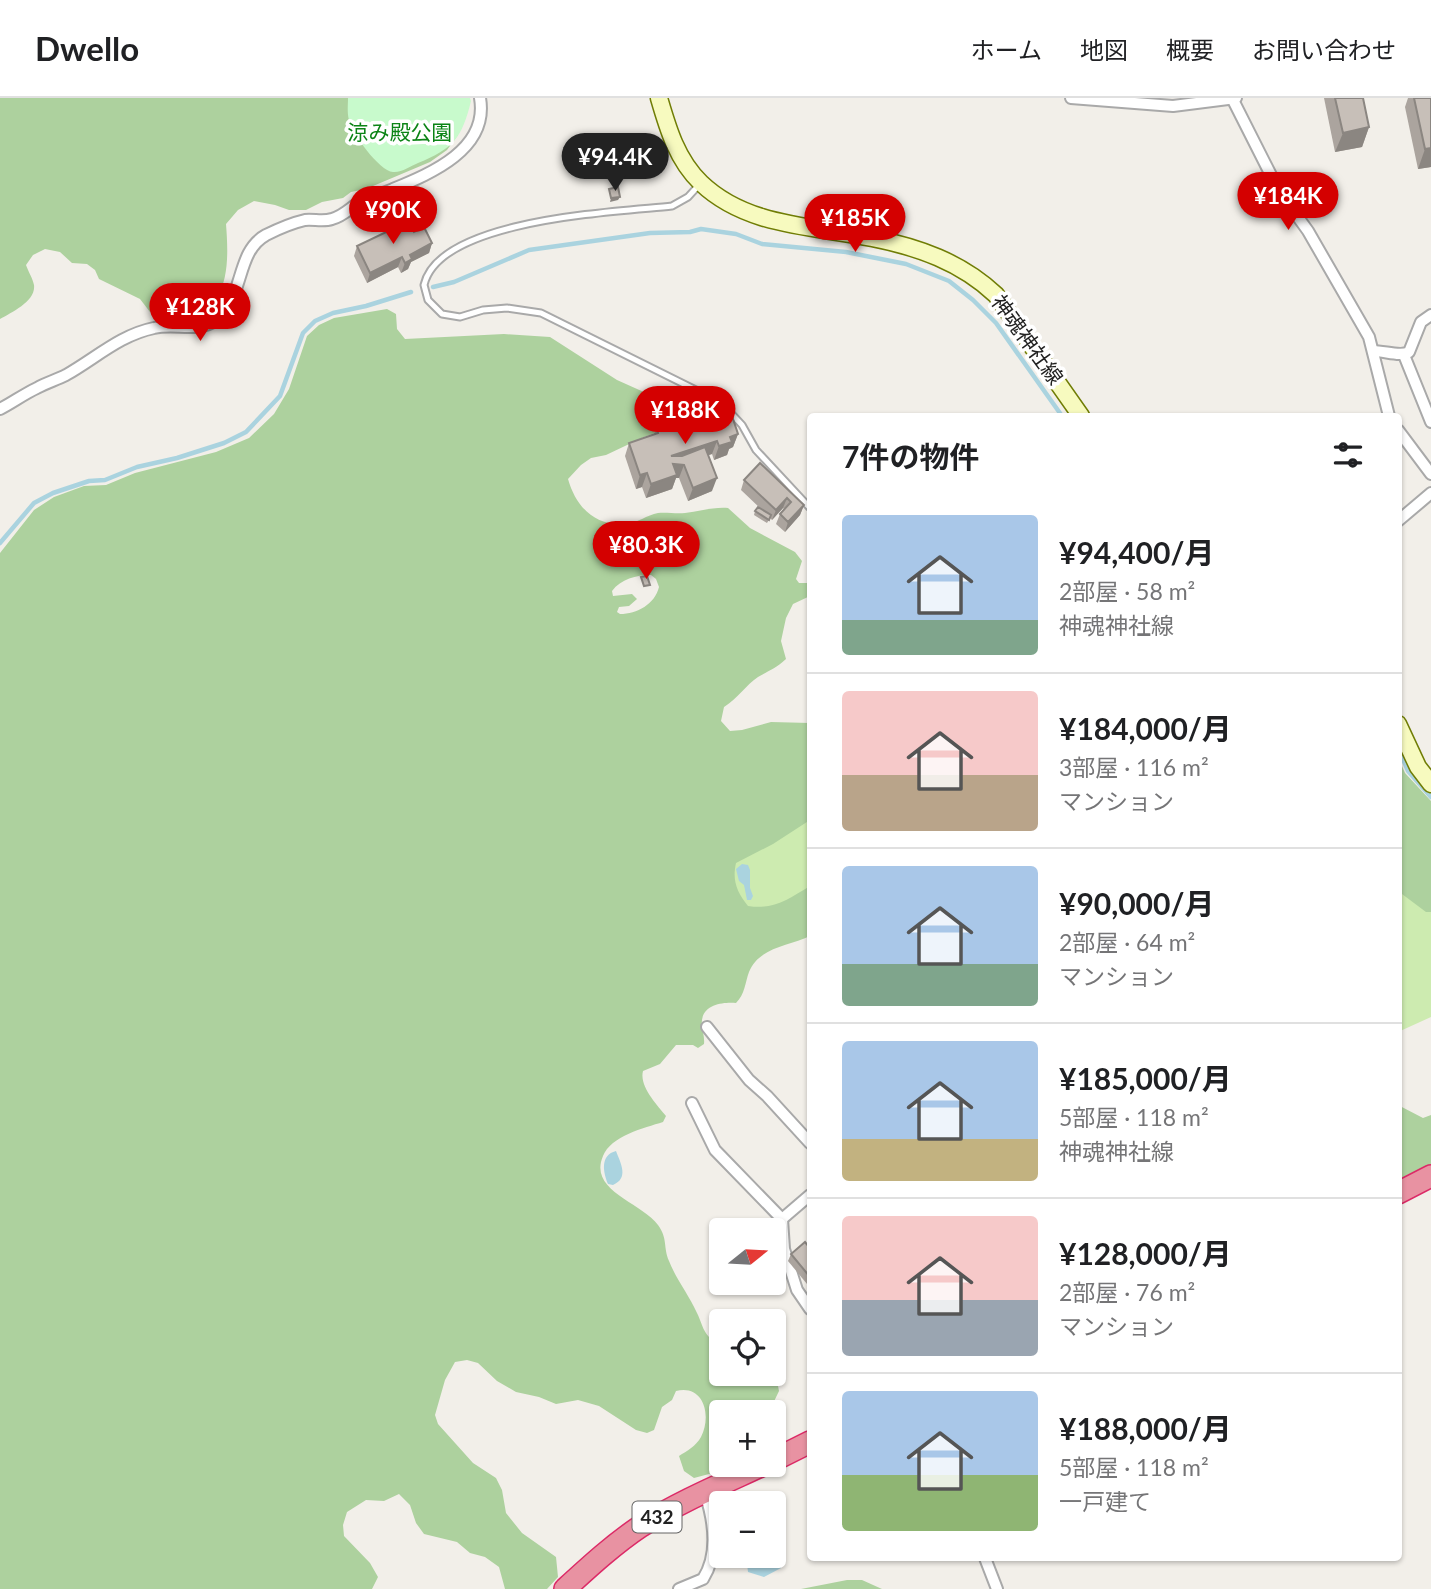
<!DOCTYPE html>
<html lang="ja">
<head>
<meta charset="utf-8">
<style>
  body { margin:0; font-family:Lato,"Noto Sans JP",sans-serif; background:#f2f2f2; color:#202124; height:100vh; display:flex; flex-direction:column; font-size:26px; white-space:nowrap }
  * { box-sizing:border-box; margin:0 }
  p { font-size:23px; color:#757577 }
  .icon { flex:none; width:38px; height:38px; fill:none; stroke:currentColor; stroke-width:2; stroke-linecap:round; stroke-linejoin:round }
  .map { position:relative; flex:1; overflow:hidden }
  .details { position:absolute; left:807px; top:315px; width:595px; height:1148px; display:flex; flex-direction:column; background:#fff; border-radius:7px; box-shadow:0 2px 5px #0004 }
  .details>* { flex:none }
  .needle { width:46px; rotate:72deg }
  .controls { position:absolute; left:709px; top:1120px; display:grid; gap:14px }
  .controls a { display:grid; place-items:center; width:77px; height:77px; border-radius:7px; background:#fff; box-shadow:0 2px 5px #0004; font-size:35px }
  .price { position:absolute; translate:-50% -60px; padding:0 16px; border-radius:24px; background:#d40000; color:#fff; font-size:23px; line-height:46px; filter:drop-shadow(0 2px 4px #0008) }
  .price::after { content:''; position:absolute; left:50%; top:42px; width:21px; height:16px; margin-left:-10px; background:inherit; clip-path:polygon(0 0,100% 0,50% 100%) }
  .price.active { background:#222; color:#fff }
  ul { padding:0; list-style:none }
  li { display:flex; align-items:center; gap:21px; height:175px; padding:0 35px }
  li+li { border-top:2px solid #e0e0e0 }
  li span { display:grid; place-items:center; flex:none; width:196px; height:140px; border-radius:7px; color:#555 }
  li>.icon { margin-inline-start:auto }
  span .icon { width:84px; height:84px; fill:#fffc; stroke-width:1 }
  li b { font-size:30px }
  h2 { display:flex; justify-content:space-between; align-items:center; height:84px; padding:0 35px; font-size:30px }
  header { display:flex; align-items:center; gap:42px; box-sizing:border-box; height:98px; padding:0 35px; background:#fff; border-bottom:2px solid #e0e0e0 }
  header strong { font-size:33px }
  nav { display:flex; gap:38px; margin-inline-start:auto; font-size:24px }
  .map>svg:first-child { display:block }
  .grass { fill:#cdebb0 }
  .forest { fill:#add19e; fill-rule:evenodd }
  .park { fill:#c8facc }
  .water { fill:#aad3df }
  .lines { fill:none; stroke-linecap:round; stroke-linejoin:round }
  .stream { stroke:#aad3df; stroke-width:4.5 }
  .lane-casing { stroke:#a9a9a9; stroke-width:9 }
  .street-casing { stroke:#a9a9a9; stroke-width:14 }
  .secondary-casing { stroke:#707d05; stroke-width:19 }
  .highway-casing { stroke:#dc2a67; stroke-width:24 }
  .lane { stroke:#fff; stroke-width:5 }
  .street { stroke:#fff; stroke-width:10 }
  .secondary { stroke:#f7fabf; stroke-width:16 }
  .highway { stroke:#e892a2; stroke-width:21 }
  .wall { fill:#aba49e }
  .shaded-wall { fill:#8b8681 }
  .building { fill:#c7bfb8; stroke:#8b8681; stroke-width:2 }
  .labels { text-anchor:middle; stroke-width:7; stroke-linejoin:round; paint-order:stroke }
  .shield { fill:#fff; stroke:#646464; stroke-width:2 }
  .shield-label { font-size:19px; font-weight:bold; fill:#222 }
  .park-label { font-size:21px; fill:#0c8416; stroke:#fff }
  .street-label { font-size:21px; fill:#222; stroke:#fff }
</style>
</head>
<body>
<header>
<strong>Dwello</strong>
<nav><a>ホーム</a><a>地図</a><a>概要</a><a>お問い合わせ</a></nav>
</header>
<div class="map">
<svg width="1431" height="1491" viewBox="0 0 1431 1491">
  <rect width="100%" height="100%" fill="#f2efe9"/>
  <g class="grass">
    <polygon points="810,650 810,798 772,822 729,803 739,703"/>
    <polygon points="1398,785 1431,812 1431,919 1398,934"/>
  </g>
  <g class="forest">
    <path d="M0 0H367L458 37 447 52 430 64 366 91 351 94 343 100 322 104 306 112H289L275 107 254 103 238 112 226 126C229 164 231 218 177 218 169 218 159 215 150 214L140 201 99 181 95 172 87 166 72 165 60 154 45 151 33 157 26 167C28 173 33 181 34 187 36 203 12 214 0 221Z"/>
    <path d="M387 211 396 216 397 231 405 241 504 236 550 239 617 282 646 295 689 308 696 313 695 320 644 339 606 357 591 360 581 367 568 381C576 409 595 429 627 426 637 425 647 417 658 415 666 414 676 416 685 415 700 413 713 409 728 410L750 430 795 454 802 463 796 481 799 485H810V498L793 506 786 520 781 543 786 561C775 571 770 572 758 579 746 587 738 600 724 609L721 623 730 633 742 632 771 624 810 625V722L773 746 736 765C732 783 737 794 748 808 775 812 788 801 810 788V838C789 848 759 849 749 874 745 885 745 896 736 905 724 904 704 906 702 922 701 930 705 938 704 946L698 950 693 947H676L660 966 643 973C639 988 657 1007 666 1018L663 1024C644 1030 611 1038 603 1058 588 1093 641 1104 658 1127 668 1141 663 1149 669 1163 676 1181 689 1197 697 1215 701 1223 703 1233 709 1239 712 1243 717 1246 721 1250V1276H774V1268L779 1293 769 1314H721V1367H734L724 1372 694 1380 684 1373 679 1358C687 1353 696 1348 701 1339 712 1318 704 1286 676 1293L672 1302 662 1309 654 1332 647 1335 636 1332 599 1308 578 1302 556 1306 539 1299 516 1294 497 1283 478 1265 467 1262 455 1264 445 1282 435 1317 438 1326 473 1365 496 1380 502 1392 506 1415 522 1435 556 1459 558 1479 547 1491H505L499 1469 485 1459 470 1455 457 1444 424 1436 416 1425 410 1407 399 1396 384 1403 366 1402 347 1414 343 1427 344 1438 370 1465 378 1479 372 1491H0V455L34 412 54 399 84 388 106 387 135 375 216 354 249 340 274 316 289 291 307 238 319 227 334 220ZM651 477 656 481 659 489C655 506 637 516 620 516L617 514 619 509 629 508 637 501 632 496 613 498 612 493C621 481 636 477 651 477Z"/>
    <polygon points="1398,659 1405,675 1431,703 1431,814 1426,814 1398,793"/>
    <polygon points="1398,1007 1423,1020 1431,1017 1431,1071 1398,1086"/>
    <polygon points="847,1482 862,1482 882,1491 801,1491"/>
  </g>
  <path class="park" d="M348 0H470L471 3C462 40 453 51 418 65 411 68 401 75 393 74 379 73 352 35 349 22 347 15 348 7 348 0Z"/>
  <g class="water">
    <polygon points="742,766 748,767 750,772 750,790 753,798 751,802 747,802 744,787 739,783 736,771"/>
    <path d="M616 1053C621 1066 629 1080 613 1087L608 1086C603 1074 600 1057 616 1053Z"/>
    <polygon points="774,1451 781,1470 764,1479 748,1474 746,1458 774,1458"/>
  </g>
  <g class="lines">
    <g class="stream">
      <polyline points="433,189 454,184 529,152 650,135 690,134 701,131 736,136 762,146 846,154 906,166 949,183 973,202 996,225 1062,318"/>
      <polyline points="0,445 34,405 53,395 89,383 105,382 137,369 177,360 224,345 246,334 280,298 303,235 315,223 333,215 366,208 411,194"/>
      <polyline points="1398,649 1408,673 1431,699"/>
    </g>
    <g class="lane-casing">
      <path id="lane" d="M699 87 688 99 672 108C615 114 439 121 424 187L428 202 442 216 460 219 483 212 507 210 541 215 704 296 728 312 742 327 756 352 810 410"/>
    </g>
    <g class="street-casing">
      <g id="street">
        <polyline points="1071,0 1173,8 1236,0"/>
        <polyline points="1233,2 1279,93 1308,133 1369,239 1389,318"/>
        <path d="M1373 253C1385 253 1401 259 1409 254L1421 224 1431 217"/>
        <polyline points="1404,257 1431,324"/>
        <path d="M0 311C12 305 24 296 37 290 46 285 56 282 66 277 96 260 120 237 154 230 175 225 198 235 216 222 245 200 235 154 266 137 278 131 292 125 305 122 314 121 323 124 332 121 343 118 349 111 358 105 368 99 382 96 393 91 432 75 489 51 480 0"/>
        <polyline points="1398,332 1431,376"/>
        <polyline points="1398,423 1431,395"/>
        <polyline points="707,929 749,982 767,998 810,1045"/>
        <polyline points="692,1005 715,1052 782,1121 784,1151 797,1192 810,1211"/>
        <polyline points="782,1121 810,1097"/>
        <polyline points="985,1460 997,1491"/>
        <path d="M679 1491 703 1481C719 1456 714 1423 705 1395"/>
      </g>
    </g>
    <g class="secondary-casing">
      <g id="secondary">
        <path d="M659 0C668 31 677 62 701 85 747 129 814 128 872 140 918 149 961 164 996 197L1081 318"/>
        <polyline points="1398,626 1418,669 1431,686"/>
      </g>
    </g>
    <g class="highway-casing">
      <g id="highway">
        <polyline points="1398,1095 1431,1078"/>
        <polyline points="774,1362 810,1344"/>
        <path d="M565 1491C589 1469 614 1446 641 1428 679 1404 722 1386 763 1367"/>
      </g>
    </g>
    <use href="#lane" class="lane"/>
    <use href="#street" class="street"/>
    <use href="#secondary" class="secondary"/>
    <use href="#highway" class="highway"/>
  </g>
  <g class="wall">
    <polygon points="1324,0 1363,0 1369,29 1362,49 1335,54"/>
    <polygon points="1408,0 1431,0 1431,69 1418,71 1405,9"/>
    <polygon points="414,134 432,145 429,155 411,164 408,171 401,175 398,169 367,185 354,158 357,148"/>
    <polygon points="657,330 738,336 733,349 729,351 727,357 714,362 712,356 708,357 712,393 688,403 679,380 676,380 672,391 646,400 642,389 636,391 625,358 629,345 654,336"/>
    <polygon points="744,382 804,407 800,417 785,434 776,426 780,416 784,411 783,410 772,422 770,420 767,425 754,417 755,413 761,411 741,392"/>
    <polygon points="805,1144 810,1183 807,1186 788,1163 791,1156"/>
  </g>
  <g class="shaded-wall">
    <polygon points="1369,29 1362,49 1335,54 1343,35"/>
    <polygon points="1431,50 1431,69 1418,71 1425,51"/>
    <polygon points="620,99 618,102 610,104 611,100"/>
    <polygon points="432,145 429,155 411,164 408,171 401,175 405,165 410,157"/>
    <polygon points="402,159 398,169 367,185 370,175"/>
    <polygon points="738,336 733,349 729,351 727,357 714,362 719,348 730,339"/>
    <polygon points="717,343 712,356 682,366 684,367 679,380 676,380 672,391 646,400 651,386 671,358"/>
    <polygon points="647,375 642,389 636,391 640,377"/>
    <polygon points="717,380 712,393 688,403 693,390"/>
    <polygon points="787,400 783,410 772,422 776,412"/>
    <polygon points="804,407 800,417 785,434 788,424"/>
  </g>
  <g class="building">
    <polygon points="1335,0 1363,0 1369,29 1343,35"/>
    <polygon points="1414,0 1431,0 1431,50 1425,51"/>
    <polygon points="618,89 620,99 611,100 609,91"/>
    <polygon points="409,123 414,134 424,129 432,145 410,157 412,161 405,165 402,159 370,175 357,148"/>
    <polygon points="728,306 738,336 730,339 732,344 719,348 717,343 671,358 682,358 705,349 717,380 693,390 684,367 673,366 677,377 651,386 647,375 640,377 629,345 658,335 657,330"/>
    <polygon points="760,365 804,407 788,424 780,416 791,404 787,400 776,412 744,382"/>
    <polygon points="758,409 771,417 769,422 755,413"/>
    <polygon points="647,478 650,487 644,488 641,479"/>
    <polygon points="805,1144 810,1150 810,1179 791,1156"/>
  </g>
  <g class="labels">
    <rect class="shield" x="632.5" y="1403.5" width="49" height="31" rx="5"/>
    <g class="shield-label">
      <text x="657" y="1426">432</text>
    </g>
    <g class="park-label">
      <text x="400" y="42">涼み殿公園</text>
    </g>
    <g class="street-label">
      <text transform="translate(1027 242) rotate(54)" y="7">神魂神社線</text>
    </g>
  </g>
</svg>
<div class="controls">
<a><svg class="needle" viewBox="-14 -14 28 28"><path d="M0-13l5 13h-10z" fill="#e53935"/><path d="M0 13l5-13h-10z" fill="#757577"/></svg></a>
<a><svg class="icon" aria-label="locate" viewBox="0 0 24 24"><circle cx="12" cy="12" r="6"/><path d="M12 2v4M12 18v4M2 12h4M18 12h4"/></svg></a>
<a>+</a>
<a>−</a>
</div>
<b class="price active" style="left:615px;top:95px">¥94.4K</b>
<b class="price" style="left:1288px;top:134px">¥184K</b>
<b class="price" style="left:393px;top:148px">¥90K</b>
<b class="price" style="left:855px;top:156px">¥185K</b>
<b class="price" style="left:200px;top:245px">¥128K</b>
<b class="price" style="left:685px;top:348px">¥188K</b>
<b class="price" style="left:646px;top:483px">¥80.3K</b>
<section class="details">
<h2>7件の物件<svg class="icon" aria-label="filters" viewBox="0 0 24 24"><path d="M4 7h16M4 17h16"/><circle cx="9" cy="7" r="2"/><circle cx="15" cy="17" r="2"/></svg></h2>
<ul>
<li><span style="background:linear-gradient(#a9c7e8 75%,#7fa58c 0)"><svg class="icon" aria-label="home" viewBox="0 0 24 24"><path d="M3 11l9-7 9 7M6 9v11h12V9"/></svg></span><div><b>¥94,400/月</b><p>2部屋 · 58 m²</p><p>神魂神社線</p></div></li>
<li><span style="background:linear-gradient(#f6c9c9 60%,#b9a48a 0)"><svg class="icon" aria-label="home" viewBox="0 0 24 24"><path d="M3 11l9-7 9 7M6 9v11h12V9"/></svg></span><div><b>¥184,000/月</b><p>3部屋 · 116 m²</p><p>マンション</p></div></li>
<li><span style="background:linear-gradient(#a9c7e8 70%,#7fa58c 0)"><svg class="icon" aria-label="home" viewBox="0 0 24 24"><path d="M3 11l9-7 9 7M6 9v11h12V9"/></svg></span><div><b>¥90,000/月</b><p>2部屋 · 64 m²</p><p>マンション</p></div></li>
<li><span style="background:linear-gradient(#a9c7e8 70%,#c2b280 0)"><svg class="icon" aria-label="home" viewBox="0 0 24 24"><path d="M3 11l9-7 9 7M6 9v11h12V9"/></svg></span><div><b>¥185,000/月</b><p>5部屋 · 118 m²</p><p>神魂神社線</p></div></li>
<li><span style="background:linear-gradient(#f6c9c9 60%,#9aa5b1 0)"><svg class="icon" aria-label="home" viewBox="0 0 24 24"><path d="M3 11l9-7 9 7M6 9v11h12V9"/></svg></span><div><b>¥128,000/月</b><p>2部屋 · 76 m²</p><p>マンション</p></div></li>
<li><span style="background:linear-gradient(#a9c7e8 60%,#8fb573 0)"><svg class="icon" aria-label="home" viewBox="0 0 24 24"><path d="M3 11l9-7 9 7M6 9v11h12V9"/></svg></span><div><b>¥188,000/月</b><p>5部屋 · 118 m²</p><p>一戸建て</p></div></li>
</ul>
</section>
</div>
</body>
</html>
